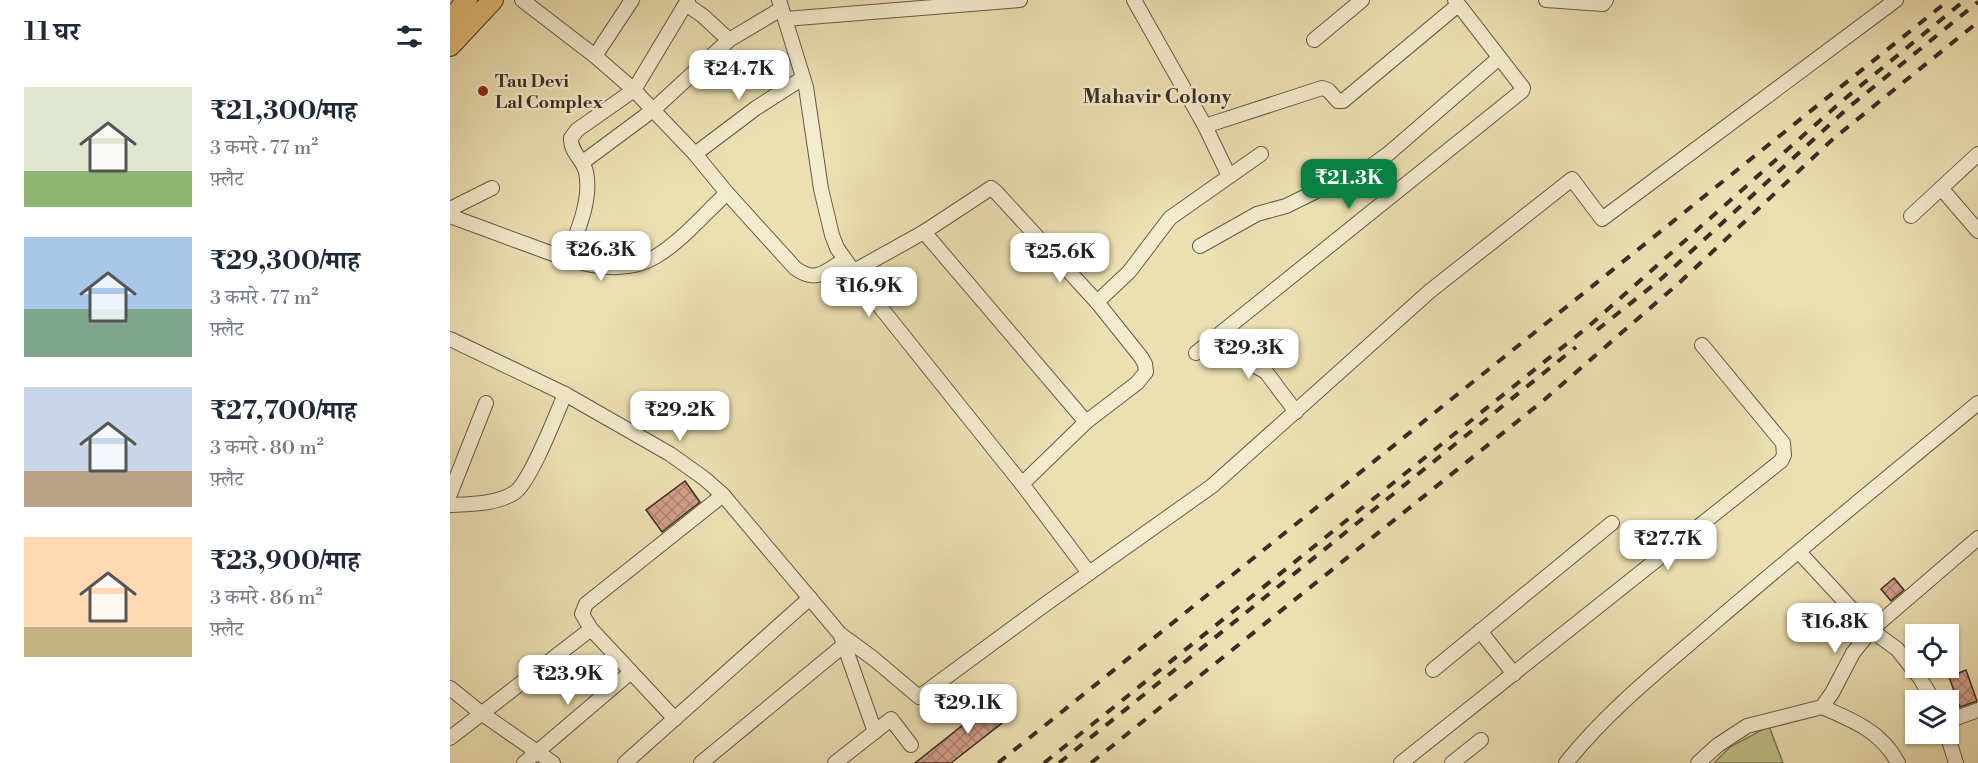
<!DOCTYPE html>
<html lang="hi">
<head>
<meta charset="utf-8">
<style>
  body { margin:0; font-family:"Libre Bodoni","Noto Serif Devanagari",serif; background:#f6f6f7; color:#1f2937; height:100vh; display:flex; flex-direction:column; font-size:22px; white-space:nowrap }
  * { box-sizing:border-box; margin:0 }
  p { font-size:20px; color:#747a83 }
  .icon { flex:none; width:33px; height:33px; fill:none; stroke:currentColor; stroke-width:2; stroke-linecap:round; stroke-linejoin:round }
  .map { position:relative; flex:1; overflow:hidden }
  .details { display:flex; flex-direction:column; background:#fff; width:450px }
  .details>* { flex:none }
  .fabs { position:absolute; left:1455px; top:624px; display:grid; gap:12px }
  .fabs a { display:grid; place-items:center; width:54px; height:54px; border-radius:0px; background:#fff; box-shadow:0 2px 4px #0004; font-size:30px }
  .price { position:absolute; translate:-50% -51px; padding:0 14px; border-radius:12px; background:#fff; color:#222; font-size:20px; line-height:39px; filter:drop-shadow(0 2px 3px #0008) }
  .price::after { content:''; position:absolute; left:50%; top:36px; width:18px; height:14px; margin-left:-9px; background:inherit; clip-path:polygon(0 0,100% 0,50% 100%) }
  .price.selected { background:#0b8043; color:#fff }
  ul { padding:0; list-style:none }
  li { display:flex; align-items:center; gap:18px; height:150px; padding:0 24px }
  li span { display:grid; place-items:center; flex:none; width:168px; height:120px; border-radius:0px; color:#555 }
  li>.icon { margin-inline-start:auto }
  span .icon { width:72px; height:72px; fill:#fffc; stroke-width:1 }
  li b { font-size:26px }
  h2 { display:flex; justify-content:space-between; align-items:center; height:72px; padding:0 24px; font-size:26px }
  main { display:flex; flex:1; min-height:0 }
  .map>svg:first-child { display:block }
  .green { fill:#bec088; stroke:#7c7756; stroke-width:1.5 }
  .building { fill:url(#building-cross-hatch); stroke:#392e23; stroke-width:1.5 }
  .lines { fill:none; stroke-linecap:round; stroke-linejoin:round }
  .minor-casing { stroke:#665a47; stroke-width:16 }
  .highway-casing { stroke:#392e23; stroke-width:22 }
  .minor { stroke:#f3ebcd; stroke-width:14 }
  .highway { stroke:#e6c079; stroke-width:20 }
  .rail { stroke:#392e23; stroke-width:4; stroke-dasharray:10 10; stroke-linecap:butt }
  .poi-dot { fill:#8f2418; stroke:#f3ebcd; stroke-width:2 }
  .labels { text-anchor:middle; stroke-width:4.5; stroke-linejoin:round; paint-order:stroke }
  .poi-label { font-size:18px; font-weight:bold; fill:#392e23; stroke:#f3ebcd; text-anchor:start }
  .neighbourhood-label { font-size:20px; font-weight:bold; fill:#392e23; stroke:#f3ebcd }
</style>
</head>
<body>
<main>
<section class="details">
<h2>11 घर<svg class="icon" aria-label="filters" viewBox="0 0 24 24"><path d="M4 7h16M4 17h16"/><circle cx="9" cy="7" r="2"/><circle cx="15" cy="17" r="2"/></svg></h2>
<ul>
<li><span style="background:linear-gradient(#dfe7d0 70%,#8fb573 0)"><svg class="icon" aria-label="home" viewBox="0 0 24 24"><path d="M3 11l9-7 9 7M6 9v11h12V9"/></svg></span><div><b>₹21,300/माह</b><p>3 कमरे · 77 m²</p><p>फ़्लैट</p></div></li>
<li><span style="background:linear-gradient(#a9c7e8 60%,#7fa58c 0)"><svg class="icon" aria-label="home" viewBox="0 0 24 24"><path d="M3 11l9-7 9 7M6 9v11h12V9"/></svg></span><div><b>₹29,300/माह</b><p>3 कमरे · 77 m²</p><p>फ़्लैट</p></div></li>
<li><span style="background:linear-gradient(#c9d6e8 70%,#b9a48a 0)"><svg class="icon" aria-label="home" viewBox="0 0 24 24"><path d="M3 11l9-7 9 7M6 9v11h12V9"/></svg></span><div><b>₹27,700/माह</b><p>3 कमरे · 80 m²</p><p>फ़्लैट</p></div></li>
<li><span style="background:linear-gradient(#ffd9b3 75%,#c2b280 0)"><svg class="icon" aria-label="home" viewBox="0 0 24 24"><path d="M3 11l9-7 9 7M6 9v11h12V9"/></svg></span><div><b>₹23,900/माह</b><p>3 कमरे · 86 m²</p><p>फ़्लैट</p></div></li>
</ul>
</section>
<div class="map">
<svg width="1528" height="763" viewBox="0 0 1528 763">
  <defs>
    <pattern id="building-cross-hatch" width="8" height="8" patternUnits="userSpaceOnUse" patternTransform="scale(1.5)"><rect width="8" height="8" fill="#d49e89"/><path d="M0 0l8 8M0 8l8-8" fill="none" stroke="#ad8170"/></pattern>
  </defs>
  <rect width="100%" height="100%" fill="#ece0b2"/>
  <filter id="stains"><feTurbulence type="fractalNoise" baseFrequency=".00333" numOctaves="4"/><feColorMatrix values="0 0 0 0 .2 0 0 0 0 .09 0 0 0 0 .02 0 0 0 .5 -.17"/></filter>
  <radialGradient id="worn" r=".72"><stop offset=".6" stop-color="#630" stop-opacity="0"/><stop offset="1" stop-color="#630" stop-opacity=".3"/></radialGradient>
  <polygon class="green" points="1319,726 1333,763 1264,763 1280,747"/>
  <g class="building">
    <polygon points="235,481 250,502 212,532 196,510"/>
    <polygon points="1444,578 1454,590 1441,601 1431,589"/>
    <polygon points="1516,670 1527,701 1510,707 1499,677"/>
    <polygon points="547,698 561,716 501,763 465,763"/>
  </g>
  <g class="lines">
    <g class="minor-casing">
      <g id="minor">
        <path d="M72 0 145 56 184 90 245 154 277 193 345 268C366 284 376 271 394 260"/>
        <polyline points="329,0 356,87 371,189 382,235 387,248 419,293 572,484 639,573"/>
        <polyline points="684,0 755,126 779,176"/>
        <polyline points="1096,0 1153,4 1156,0"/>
        <polyline points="236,4 253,16 279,40"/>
        <polyline points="335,19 570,0"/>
        <polyline points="864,40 912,0"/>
        <polyline points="145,56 182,0"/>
        <polyline points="755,126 872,88 878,90 888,101 893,101 1008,5"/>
        <polyline points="245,154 306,108 353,78"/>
        <polyline points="133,162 203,110 279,40 331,9"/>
        <polyline points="1491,188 1528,231"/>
        <polyline points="0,209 42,188"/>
        <path d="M0 216C24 225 49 234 73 243 112 257 165 281 205 257 232 241 254 214 277 193"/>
        <polyline points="1461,216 1528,154"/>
        <polyline points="474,232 636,422"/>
        <polyline points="750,246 807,214 836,206 887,181 902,180 938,154 1049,58"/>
        <path d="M117 259C127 232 142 200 136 172 133 159 120 152 121 138L127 130 184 90 238 0"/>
        <polyline points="404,271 474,232 541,188 546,192 647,302 691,357 695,364 696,372 687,383 636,422 572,484"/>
        <polyline points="647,302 679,272 720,218 811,154"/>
        <polyline points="765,338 779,351 816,372 846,412"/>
        <polyline points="0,339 115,394 220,454 255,479 273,495 390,634 424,659 469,697 597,603 762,486 980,291 1122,179 1152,219 1446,0"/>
        <polyline points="746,353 1072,91 1073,88 1005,0"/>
        <polyline points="0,494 36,403"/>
        <path d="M0 505C21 504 46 504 64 493 80 483 106 415 115 394"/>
        <polyline points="1349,552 1421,630 1447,649 1470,678 1483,700"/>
        <polyline points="1030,631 1064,674"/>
        <polyline points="391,636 425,732"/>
        <polyline points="983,670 1162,523"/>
        <polyline points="0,688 31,713 103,763"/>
        <path d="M1372 707C1403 720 1432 732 1448 763"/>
        <polyline points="225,719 141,629 132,614 136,604 273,495"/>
        <polyline points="1498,721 1528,710"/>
        <polyline points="1497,734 1506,763"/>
        <polyline points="0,738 141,629"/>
        <polyline points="74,763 181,672"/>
        <polyline points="175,763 360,598"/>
        <polyline points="251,763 394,645"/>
        <polyline points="385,763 441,719 461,745"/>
        <polyline points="951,763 1331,461 1334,455 1333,443 1252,345"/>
        <polyline points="1002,763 1031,740"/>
        <path d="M1116 763C1159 709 1213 667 1265 622 1351 548 1440 476 1528 403"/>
        <polyline points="1248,763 1268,745 1297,726 1372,707 1382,693 1403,653 1421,630 1528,538"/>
      </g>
    </g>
    <g class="highway-casing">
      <g id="highway">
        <polyline points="0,21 17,0"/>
        <polyline points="0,46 43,0"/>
      </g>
    </g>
    <use href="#minor" class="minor"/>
    <use href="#highway" class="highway"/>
    <g class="rail">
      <polyline points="1147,330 1211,279 1399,107 1528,2"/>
      <polyline points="548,763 1499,0"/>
      <polyline points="594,763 1139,326 1392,101 1515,0"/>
      <polyline points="609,763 1126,347"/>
      <polyline points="641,763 1094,400 1229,283 1383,139 1528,22"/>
    </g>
  </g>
  <circle class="poi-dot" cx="33" cy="91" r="6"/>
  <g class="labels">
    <g class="poi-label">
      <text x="45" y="87">Tau Devi<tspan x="45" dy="21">Lal Complex</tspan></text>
    </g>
    <g class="neighbourhood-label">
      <text x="707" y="103">Mahavir Colony</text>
    </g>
  </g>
  <rect width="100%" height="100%" filter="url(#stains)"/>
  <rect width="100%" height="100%" fill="url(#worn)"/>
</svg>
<div class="fabs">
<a><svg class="icon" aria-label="locate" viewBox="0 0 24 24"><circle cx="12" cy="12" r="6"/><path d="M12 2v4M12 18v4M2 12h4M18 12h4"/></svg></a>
<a><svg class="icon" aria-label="layers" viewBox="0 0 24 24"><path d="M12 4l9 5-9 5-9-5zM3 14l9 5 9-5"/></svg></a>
</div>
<b class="price" style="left:289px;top:101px">₹24.7K</b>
<b class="price selected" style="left:899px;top:210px">₹21.3K</b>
<b class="price" style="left:151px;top:282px">₹26.3K</b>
<b class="price" style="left:610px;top:284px">₹25.6K</b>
<b class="price" style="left:419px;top:318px">₹16.9K</b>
<b class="price" style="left:799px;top:380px">₹29.3K</b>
<b class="price" style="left:230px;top:442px">₹29.2K</b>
<b class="price" style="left:1218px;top:571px">₹27.7K</b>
<b class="price" style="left:1385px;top:654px">₹16.8K</b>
<b class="price" style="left:118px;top:706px">₹23.9K</b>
<b class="price" style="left:518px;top:735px">₹29.1K</b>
</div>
</main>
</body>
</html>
